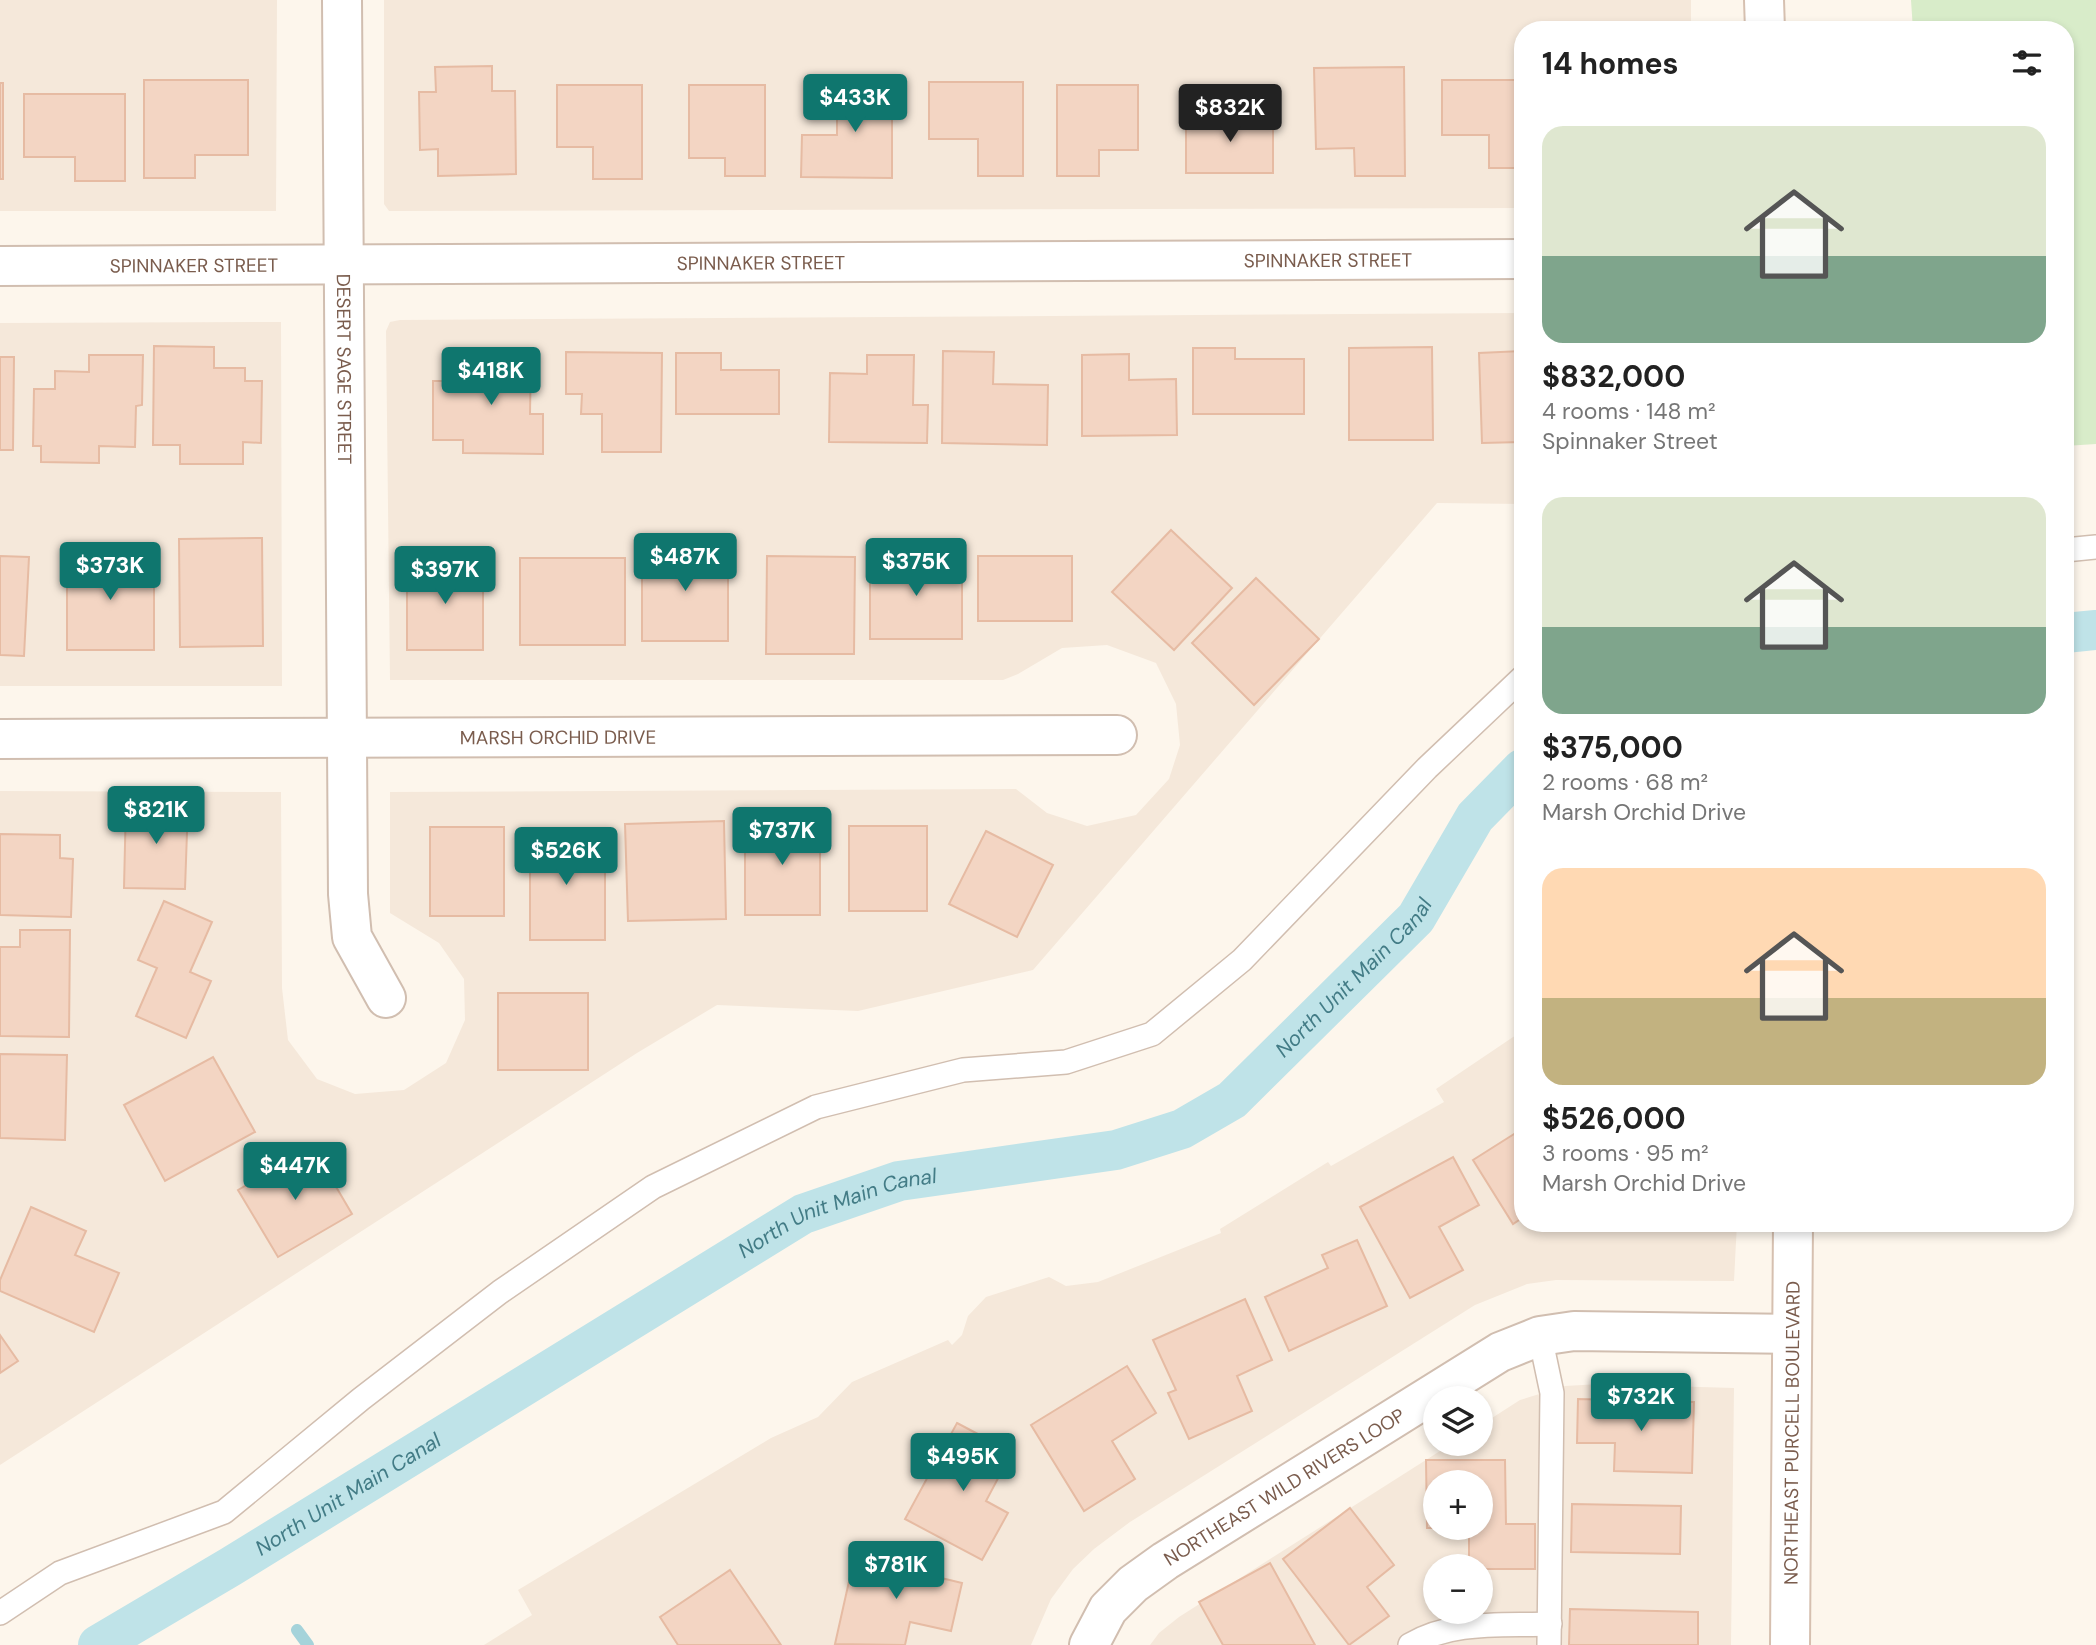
<!DOCTYPE html>
<html lang="en">
<head>
<meta charset="utf-8">
<style>
  body { margin:0; font-family:"DM Sans",sans-serif; background:#f6f6f6; color:#222; height:100vh; display:flex; flex-direction:column; font-size:26px; white-space:nowrap }
  * { box-sizing:border-box; margin:0 }
  p { font-size:23px; color:#767676 }
  .icon { flex:none; width:38px; height:38px; fill:none; stroke:currentColor; stroke-width:2; stroke-linecap:round; stroke-linejoin:round }
  .map { position:relative; flex:1; overflow:hidden }
  .sheet { position:absolute; left:1514px; top:21px; width:560px; height:1211px; display:flex; flex-direction:column; background:#fff; border-radius:28px; box-shadow:0 4px 10px #0003 }
  .sheet>* { flex:none }
  .fabs { position:absolute; left:1423px; top:1386px; display:grid; gap:14px }
  .fabs a { display:grid; place-items:center; width:70px; height:70px; border-radius:50%; background:#fff; box-shadow:0 4px 10px #0003; font-size:35px }
  .price { position:absolute; translate:-50% -60px; padding:0 16px; border-radius:7px; background:#0f766e; color:#fff; font-size:23px; line-height:46px; filter:drop-shadow(0 2px 4px #0008) }
  .price::after { content:''; position:absolute; left:50%; top:42px; width:21px; height:16px; margin-left:-10px; background:inherit; clip-path:polygon(0 0,100% 0,50% 100%) }
  .price.on { background:#222; color:#fff }
  ul { padding:0; list-style:none }
  li { display:grid; align-content:center; gap:14px; height:371px; padding:0 28px }
  li span { display:grid; place-items:center; height:217px; border-radius:21px; color:#555 }
  li>.icon { margin-inline-start:auto }
  span .icon { width:126px; height:126px; fill:#fffc; stroke-width:1 }
  li b { font-size:30px }
  h2 { display:flex; justify-content:space-between; align-items:center; height:84px; padding:0 28px; font-size:30px }
  .map>svg:first-child { display:block }
  .residential { fill:#f5e8da; fill-rule:evenodd }
  .green { fill:#d8ecc9 }
  .lines { fill:none; stroke-linecap:round; stroke-linejoin:round }
  .stream { stroke:#a5d3da; stroke-width:12 }
  .canal { stroke:#bfe3e8; stroke-width:40 }
  .building { fill:#f3d5c3; stroke:#e6bba3; stroke-width:2; fill-rule:evenodd }
  .lane-casing { stroke:#d1beb0; stroke-width:26 }
  .street-casing { stroke:#d1beb0; stroke-width:42 }
  .secondary-casing { stroke:#d6c0b0; stroke-width:42 }
  .lane { stroke:#fff; stroke-width:23 }
  .street { stroke:#fff; stroke-width:38 }
  .secondary { stroke:#fff; stroke-width:38 }
  .labels { text-anchor:middle; stroke-width:6; stroke-linejoin:round; paint-order:stroke }
  .street-label { font-size:19px; fill:#7a5c4d; stroke:#fffaf3 }
  .water-label { font-size:21px; font-style:italic; fill:#437c86; stroke:#fffaf3 }
</style>
</head>
<body>
<div class="map">
<svg width="2096" height="1645" viewBox="0 0 2096 1645">
  <rect width="100%" height="100%" fill="#fdf6ec"/>
  <g class="residential">
    <polygon points="0,0 277,0 276,211 0,211"/>
    <polygon points="384,0 1691,0 1691,30 1522,30 1522,208 389,211 384,204"/>
    <polygon points="1522,313 1522,504 1437,503 1033,970 858,1011 717,1005 637,1053 0,1465 0,791 281,792 282,988 288,1040 317,1079 355,1094 404,1090 446,1063 465,1020 464,979 439,943 390,913 390,792 1016,789 1047,813 1087,826 1136,815 1169,779 1180,745 1176,704 1156,663 1107,645 1062,648 1018,674 1003,680 390,680 386,331 390,322 400,320"/>
    <polygon points="281,322 282,686 0,686 0,323"/>
    <polygon points="1522,1031 1522,1223 1737,1223 1734,1281 1556,1280 1527,1284 1475,1305 1130,1522 1094,1549 1073,1569 1051,1599 1031,1645 484,1645 532,1615 518,1590 771,1438 818,1417 852,1382 948,1340 952,1345 962,1335 968,1316 986,1297 1049,1277 1066,1286 1098,1282 1221,1233 1220,1229 1328,1162 1331,1166 1444,1102 1436,1089"/>
    <path d="M1600 1384 1734 1388 1731 1645H1150L1159 1633 1179 1617 1451 1444H1480L1481 1425 1520 1400 1565 1386ZM1435 1482H1480V1528H1435ZM1435 1566H1480V1612H1435Z"/>
  </g>
  <polygon class="green" points="1911,0 2096,0 2096,444 2065,446 2065,30 1913,30"/>
  <g class="lines">
    <polyline class="stream" points="297,1630 308,1645"/>
    <g class="canal">
      <polyline points="2065,633 2096,630"/>
      <path id="s1" d="M98 1645 230 1567 803 1214 899 1181 1116 1150 1182 1129 1232 1100 1416 918 1475 817 1522 769"/>
    </g>
  </g>
  <g class="building">
    <polygon points="492,66 492,91 515,91 516,174 438,176 438,149 420,150 419,92 436,92 435,67"/>
    <polygon points="1404,67 1405,176 1355,176 1354,148 1316,149 1314,68"/>
    <polygon points="837,78 892,78 892,178 801,177 802,135 837,135"/>
    <polygon points="144,80 248,80 248,155 195,155 195,178 144,178"/>
    <polygon points="1442,80 1522,80 1522,168 1489,168 1489,135 1442,135"/>
    <polygon points="929,82 1023,82 1023,176 978,176 978,139 929,139"/>
    <rect x="0" y="83" width="3" height="96"/>
    <polygon points="557,85 642,85 642,179 593,179 593,147 557,147"/>
    <polygon points="689,85 765,85 765,176 725,176 725,158 689,158"/>
    <polygon points="1057,85 1138,85 1138,150 1099,150 1099,176 1057,176"/>
    <polygon points="24,94 125,94 125,181 75,181 75,157 24,157"/>
    <rect x="1186" y="116" width="87" height="57"/>
    <polygon points="154,346 214,347 214,368 245,368 245,381 262,381 261,443 243,442 243,464 180,464 180,445 153,445"/>
    <polygon points="1432,347 1433,440 1349,440 1349,348"/>
    <polygon points="483,348 531,349 530,414 543,414 543,454 463,453 463,440 433,440 433,381 462,381 462,372 483,373"/>
    <polygon points="1193,348 1235,348 1235,359 1304,359 1304,414 1193,414"/>
    <polygon points="943,351 994,352 993,384 1048,385 1047,445 942,443"/>
    <polygon points="1522,351 1522,442 1482,443 1479,353"/>
    <polygon points="566,352 662,353 661,452 602,452 602,414 581,414 582,394 566,394"/>
    <polygon points="676,353 721,353 721,370 779,370 779,414 676,414"/>
    <polygon points="1129,354 1129,380 1176,379 1177,435 1082,436 1082,355"/>
    <polygon points="89,355 143,355 142,405 136,406 135,447 99,446 99,463 41,462 41,446 33,446 34,389 55,389 55,371 89,372"/>
    <polygon points="867,355 914,355 913,405 928,405 927,443 829,442 830,373 867,374"/>
    <polygon points="0,357 14,357 13,450 0,450"/>
    <polygon points="1171,530 1232,588 1174,650 1112,592"/>
    <polygon points="262,538 263,646 180,647 179,539"/>
    <rect x="642" y="545" width="86" height="96"/>
    <rect x="67" y="553" width="87" height="97"/>
    <polygon points="0,556 29,557 24,656 0,655"/>
    <polygon points="767,556 855,557 854,654 766,654"/>
    <rect x="978" y="556" width="94" height="65"/>
    <rect x="870" y="557" width="92" height="82"/>
    <rect x="520" y="558" width="105" height="87"/>
    <rect x="407" y="562" width="76" height="88"/>
    <polygon points="1256,578 1319,639 1254,705 1192,643"/>
    <polygon points="126,802 188,804 185,889 124,888"/>
    <rect x="745" y="820" width="75" height="95"/>
    <polygon points="724,821 726,919 628,921 625,824"/>
    <rect x="849" y="826" width="78" height="85"/>
    <rect x="430" y="827" width="74" height="89"/>
    <polygon points="530,828 577,828 577,843 605,843 605,940 530,940"/>
    <polygon points="986,831 1053,865 1017,937 949,904"/>
    <polygon points="0,834 60,835 60,858 73,859 71,917 0,915"/>
    <polygon points="164,901 212,922 190,972 211,981 186,1038 136,1016 157,968 138,960"/>
    <polygon points="20,930 70,930 69,1037 0,1036 0,947 20,947"/>
    <rect x="498" y="993" width="90" height="77"/>
    <polygon points="0,1054 67,1055 65,1140 0,1138"/>
    <polygon points="213,1057 255,1132 165,1181 124,1105"/>
    <polygon points="1522,1129 1522,1218 1513,1224 1473,1160"/>
    <polygon points="312,1146 352,1214 278,1257 238,1190"/>
    <polygon points="1453,1157 1479,1205 1439,1227 1463,1270 1410,1298 1360,1207"/>
    <polygon points="31,1207 86,1231 75,1255 119,1273 94,1332 0,1291 0,1280"/>
    <polygon points="1357,1240 1387,1306 1289,1351 1265,1297 1328,1268 1322,1255"/>
    <polygon points="1245,1299 1272,1360 1237,1376 1252,1411 1189,1439 1168,1393 1176,1390 1153,1340"/>
    <polygon points="0,1335 18,1361 0,1373"/>
    <polygon points="1127,1366 1156,1413 1112,1441 1135,1479 1084,1511 1031,1425"/>
    <polygon points="1578,1399 1694,1402 1692,1473 1614,1471 1615,1443 1577,1443"/>
    <polygon points="957,1423 1012,1452 986,1501 1008,1513 982,1560 905,1519"/>
    <path d="M1426 1460H1505L1506 1524H1535V1569H1480V1566H1469V1528H1427ZM1435 1482H1480V1528H1435Z"/>
    <polygon points="1572,1504 1681,1506 1680,1554 1571,1552"/>
    <polygon points="1350,1508 1394,1565 1367,1587 1389,1616 1349,1645 1283,1559"/>
    <polygon points="910,1547 938,1552 933,1576 962,1583 951,1631 910,1622 905,1645 835,1644 854,1559 905,1571"/>
    <polygon points="1270,1563 1315,1645 1223,1645 1199,1602"/>
    <polygon points="730,1570 781,1645 678,1645 660,1617"/>
    <polygon points="1570,1609 1698,1612 1698,1645 1569,1645"/>
  </g>
  <g class="lines">
    <g class="lane-casing">
      <g id="lane">
        <polyline points="2065,550 2096,547"/>
        <polyline points="1540,1336 1552,1393 1549,1645"/>
        <polyline points="0,1613 60,1573 224,1512 361,1399 500,1292 653,1187 816,1107 963,1070 1066,1062 1152,1034 1242,960 1427,768 1522,678"/>
        <path d="M1410 1645C1452 1620 1502 1626 1550 1624"/>
      </g>
    </g>
    <g class="street-casing">
      <g id="street">
        <path id="s2" d="M342 0 348 894 352 937 386 998"/>
        <path id="s3" d="M0 266 1522 259"/>
        <path id="s4" d="M0 739 1117 735"/>
        <path id="s5" d="M1089 1645 1108 1609 1133 1584 1165 1561 1500 1352 1540 1336 1574 1331 1791 1334"/>
      </g>
    </g>
    <g class="secondary-casing">
      <g id="secondary">
        <polyline points="1764,0 1765,30"/>
        <path id="s6" d="M1790 1645 1793 1223"/>
      </g>
    </g>
    <use href="#lane" class="lane"/>
    <use href="#street" class="street"/>
    <use href="#secondary" class="secondary"/>
  </g>
  <g class="labels">
    <g class="street-label">
      <text dy="7" stroke="none"><textPath href="#s3" startOffset="1328">SPINNAKER STREET</textPath></text>
      <text dy="7" stroke="none"><textPath href="#s3" startOffset="761">SPINNAKER STREET</textPath></text>
      <text dy="7" stroke="none"><textPath href="#s3" startOffset="194">SPINNAKER STREET</textPath></text>
      <text dy="7" stroke="none"><textPath href="#s2" startOffset="369">DESERT SAGE STREET</textPath></text>
      <text dy="7" stroke="none"><textPath href="#s4" startOffset="558">MARSH ORCHID DRIVE</textPath></text>
      <text dy="7" stroke="none"><textPath href="#s6" startOffset="212">NORTHEAST PURCELL BOULEVARD</textPath></text>
      <text dy="7" stroke="none"><textPath href="#s5" startOffset="256">NORTHEAST WILD RIVERS LOOP</textPath></text>
    </g>
    <g class="water-label">
      <text dy="7" stroke="none"><textPath href="#s1" startOffset="1447">North Unit Main Canal</textPath></text>
      <text dy="7" stroke="none"><textPath href="#s1" startOffset="859">North Unit Main Canal</textPath></text>
      <text dy="7" stroke="none"><textPath href="#s1" startOffset="292">North Unit Main Canal</textPath></text>
    </g>
  </g>
</svg>
<div class="fabs">
<a><svg class="icon" aria-label="layers" viewBox="0 0 24 24"><path d="M12 4l9 5-9 5-9-5zM3 14l9 5 9-5"/></svg></a>
<a>+</a>
<a>−</a>
</div>
<b class="price" style="left:855px;top:134px">$433K</b>
<b class="price on" style="left:1230px;top:144px">$832K</b>
<b class="price" style="left:491px;top:407px">$418K</b>
<b class="price" style="left:685px;top:593px">$487K</b>
<b class="price" style="left:916px;top:598px">$375K</b>
<b class="price" style="left:110px;top:602px">$373K</b>
<b class="price" style="left:445px;top:606px">$397K</b>
<b class="price" style="left:156px;top:846px">$821K</b>
<b class="price" style="left:782px;top:867px">$737K</b>
<b class="price" style="left:566px;top:887px">$526K</b>
<b class="price" style="left:295px;top:1202px">$447K</b>
<b class="price" style="left:1641px;top:1433px">$732K</b>
<b class="price" style="left:963px;top:1493px">$495K</b>
<b class="price" style="left:896px;top:1601px">$781K</b>
<section class="sheet">
<h2>14 homes<svg class="icon" aria-label="filters" viewBox="0 0 24 24"><path d="M4 7h16M4 17h16"/><circle cx="9" cy="7" r="2"/><circle cx="15" cy="17" r="2"/></svg></h2>
<ul>
<li><span style="background:linear-gradient(#dfe7d0 60%,#7fa58c 0)"><svg class="icon" aria-label="home" viewBox="0 0 24 24"><path d="M3 11l9-7 9 7M6 9v11h12V9"/></svg></span><div><b>$832,000</b><p>4 rooms · 148 m²</p><p>Spinnaker Street</p></div></li>
<li><span style="background:linear-gradient(#dfe7d0 60%,#7fa58c 0)"><svg class="icon" aria-label="home" viewBox="0 0 24 24"><path d="M3 11l9-7 9 7M6 9v11h12V9"/></svg></span><div><b>$375,000</b><p>2 rooms · 68 m²</p><p>Marsh Orchid Drive</p></div></li>
<li><span style="background:linear-gradient(#ffd9b3 60%,#c2b280 0)"><svg class="icon" aria-label="home" viewBox="0 0 24 24"><path d="M3 11l9-7 9 7M6 9v11h12V9"/></svg></span><div><b>$526,000</b><p>3 rooms · 95 m²</p><p>Marsh Orchid Drive</p></div></li>
</ul>
</section>
</div>
</body>
</html>
